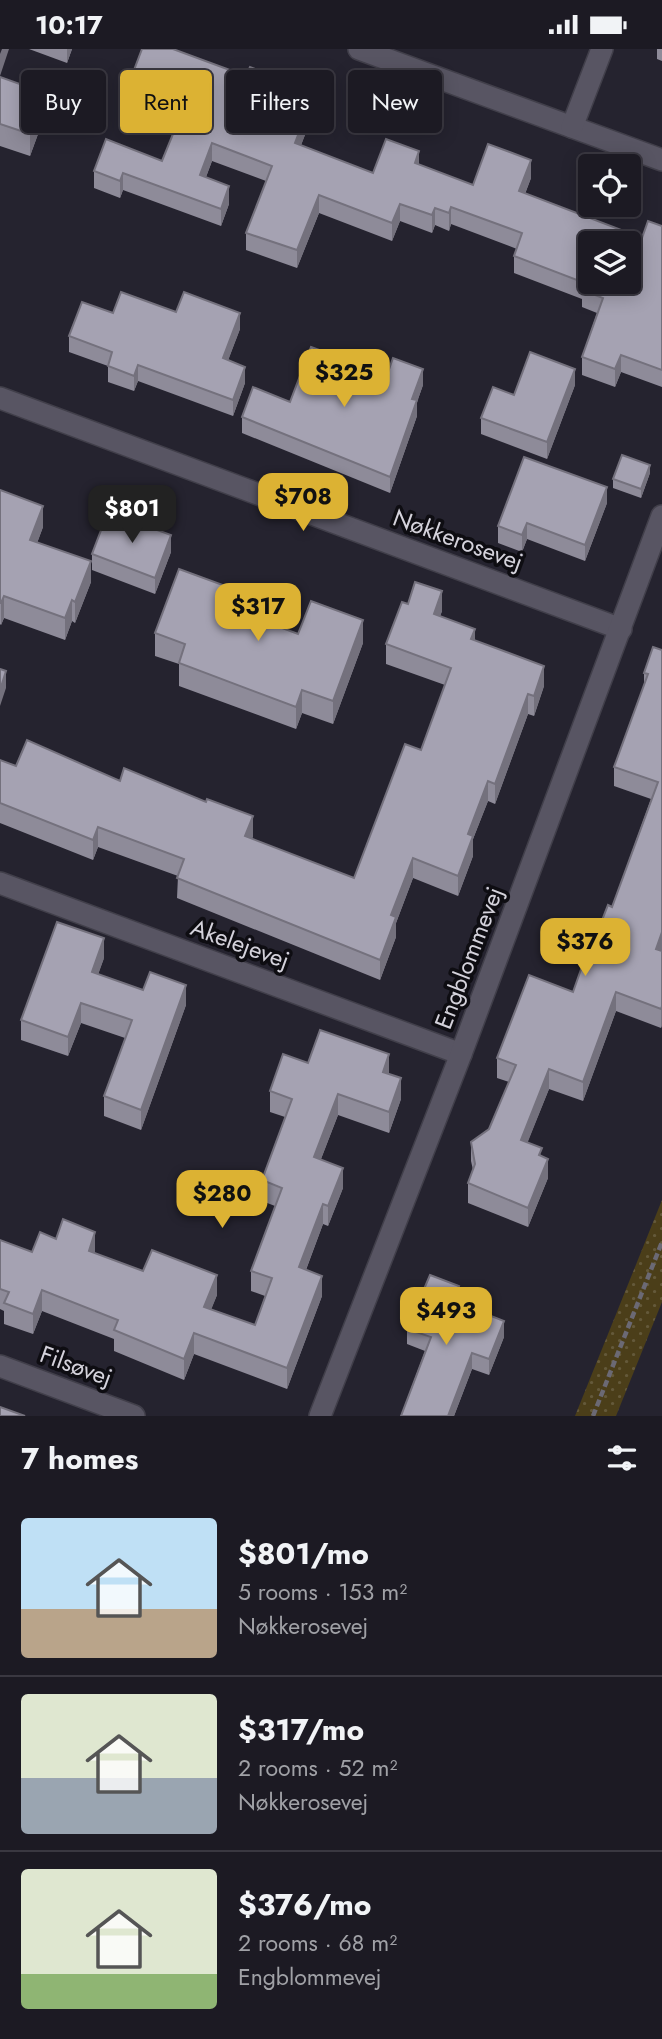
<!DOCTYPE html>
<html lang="en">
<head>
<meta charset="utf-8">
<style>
  body { margin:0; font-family:Jost,sans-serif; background:#25232b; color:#f1f3f6; height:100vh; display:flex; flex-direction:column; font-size:26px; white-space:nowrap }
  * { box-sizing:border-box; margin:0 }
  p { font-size:23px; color:#a0a1a6 }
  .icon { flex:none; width:38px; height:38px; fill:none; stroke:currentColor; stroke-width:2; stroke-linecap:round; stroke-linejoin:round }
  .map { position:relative; height:1367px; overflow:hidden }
  .side { display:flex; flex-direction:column; background:#1c1a23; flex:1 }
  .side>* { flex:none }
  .top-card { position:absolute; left:21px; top:21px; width:621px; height:63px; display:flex; gap:14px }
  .fabs { position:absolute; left:578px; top:105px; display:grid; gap:14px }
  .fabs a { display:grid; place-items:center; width:63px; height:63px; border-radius:7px; background:#1c1a23; box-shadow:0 4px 18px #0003,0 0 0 2px #3a3841; font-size:35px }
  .price { position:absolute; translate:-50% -60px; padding:0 16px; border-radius:14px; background:#dcb233; color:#111; font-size:23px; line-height:46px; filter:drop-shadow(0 2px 4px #0008) }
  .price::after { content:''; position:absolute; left:50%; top:42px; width:21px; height:16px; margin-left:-10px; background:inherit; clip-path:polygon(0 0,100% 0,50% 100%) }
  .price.selected { background:#222; color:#fff }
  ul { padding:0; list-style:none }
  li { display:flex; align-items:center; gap:21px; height:175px; padding:0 21px }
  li+li { border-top:2px solid #3a3841 }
  li span { display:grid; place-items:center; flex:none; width:196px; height:140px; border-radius:7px; color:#555 }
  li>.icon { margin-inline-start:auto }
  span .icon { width:84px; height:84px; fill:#fffc; stroke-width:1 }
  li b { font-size:30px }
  h2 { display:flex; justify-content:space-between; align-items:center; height:84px; padding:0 21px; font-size:30px }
  .pill { padding:0 24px; border-radius:7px; background:#1c1a23; box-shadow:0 4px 18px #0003,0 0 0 2px #3a3841; font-size:24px; line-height:63px }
  .pill.selected { background:#dcb233; color:#111 }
  .status { display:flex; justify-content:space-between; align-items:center; height:49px; padding:0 35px; background:#1c1a23; direction:ltr }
  .status svg { height:19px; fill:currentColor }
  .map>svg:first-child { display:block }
  .park { fill:url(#park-dots) }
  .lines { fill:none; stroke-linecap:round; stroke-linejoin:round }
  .minor-casing { stroke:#413f4a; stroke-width:24 }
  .path { stroke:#6b6974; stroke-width:4.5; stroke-dasharray:7 3.5; stroke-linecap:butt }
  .minor { stroke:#585563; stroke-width:21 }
  .wall { fill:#8e8b99 }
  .shaded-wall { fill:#74717d }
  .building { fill:#a5a2b2; stroke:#74717d; stroke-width:2; fill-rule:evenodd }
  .labels { text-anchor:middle; stroke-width:7; stroke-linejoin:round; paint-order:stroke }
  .street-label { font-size:24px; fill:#d4d2db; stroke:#0e0d12 }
</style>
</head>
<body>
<div class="status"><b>10:17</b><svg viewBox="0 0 49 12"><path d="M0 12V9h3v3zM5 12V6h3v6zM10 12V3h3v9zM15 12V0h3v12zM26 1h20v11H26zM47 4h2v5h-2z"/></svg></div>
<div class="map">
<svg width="662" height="1367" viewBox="0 0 662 1367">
  <defs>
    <pattern id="park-dots" width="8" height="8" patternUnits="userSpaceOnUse" patternTransform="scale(1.75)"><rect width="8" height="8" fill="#4b3e19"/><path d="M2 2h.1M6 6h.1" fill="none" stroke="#64593a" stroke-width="1.8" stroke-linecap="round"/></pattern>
  </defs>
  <rect width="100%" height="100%" fill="#25232f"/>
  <polygon class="park" points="662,1151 662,1253 616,1367 575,1367"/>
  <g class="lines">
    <g class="minor-casing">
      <g id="minor">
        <polyline points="359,0 662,111"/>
        <polyline points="572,78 602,0"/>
        <polyline points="0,349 621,580"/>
        <polyline points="0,834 461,1005"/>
        <polyline points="0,1317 134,1367"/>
        <polyline points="320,1367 461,1005 662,467"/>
      </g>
    </g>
    <polyline class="path" points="593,1367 662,1193"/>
    <use href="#minor" class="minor"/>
  </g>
  <g class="wall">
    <polygon points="29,0 72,0 67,14"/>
    <polygon points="657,0 662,0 662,12 657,10"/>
    <polygon points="0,28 45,66 30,107 0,97"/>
    <polygon points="128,37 315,60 301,96 373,124 419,116 473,136 531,129 525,145 642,189 662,177 662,338 621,323 615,338 582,326 582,308 597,264 582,258 582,250 514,224 514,207 517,200 451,175 449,182 435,176 432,184 400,172 392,192 319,164 297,219 246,201 246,184 266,132 212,112 206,128 229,155 221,177 123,141 120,149 94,139 94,122 162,112 178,73 128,54"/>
    <polygon points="176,263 240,280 228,311 245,334 233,367 138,332 134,342 108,333 108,317 69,303 69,287 113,264"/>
    <polygon points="423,336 417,353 417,367 390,444 242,384 242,368 290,353"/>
    <polygon points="575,336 547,410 481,385 481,369 514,346"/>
    <polygon points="650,424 641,449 613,439 613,430"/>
    <polygon points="0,442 43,478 37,494 91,533 75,574 72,572 65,591 4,569 1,576 0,575"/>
    <polygon points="607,454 585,512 527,490 522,503 498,494 498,477"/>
    <polygon points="171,503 155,545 92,521 92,505"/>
    <polygon points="408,555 442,562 440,567 475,592 544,637 534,667 528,665 495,755 488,752 473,790 473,807 458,847 413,829 396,874 396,888 380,931 177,849 178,827 98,798 93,811 0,774 0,711 16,717 120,732 253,787 252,790 354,829 421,701 445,636 386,615 386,595"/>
    <polygon points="231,560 298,585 363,594 333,675 302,664 296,680 179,637 179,615 155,607 155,584"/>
    <polygon points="662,601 662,976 661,979 616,962 583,1052 549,1040 527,1094 542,1107 548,1129 528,1178 468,1154 468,1134 473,1121 471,1112 471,1093 489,1080 509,1033 497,1029 497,1009 573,943 599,879 612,858 651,750 614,737 614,718 644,637 644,624"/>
    <polygon points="104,909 98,925 186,956 141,1081 104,1067 104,1047 125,989 81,974 68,1007 21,991 21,971"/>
    <polygon points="308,1014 389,1026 401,1050 389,1084 338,1066 321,1110 343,1139 328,1177 323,1175 306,1221 322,1247 287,1340 194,1305 184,1331 114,1302 114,1290 42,1262 33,1285 4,1275 4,1262 0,1260 0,1191 32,1203 95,1204 143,1222 217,1246 211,1260 255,1276 265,1247 251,1242 251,1222 275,1157 262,1152 262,1131 285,1068 270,1063 270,1042"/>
    <polygon points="459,1253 458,1255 504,1288 489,1326 472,1320 454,1367 401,1367 425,1302 407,1295 407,1280"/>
  </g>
  <g class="shaded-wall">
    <polygon points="2,0 9,0 0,27 0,5"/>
    <polygon points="67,0 72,0 67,14"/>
    <polygon points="315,42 315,60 295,112 295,94"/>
    <polygon points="45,44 45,66 30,107 30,85"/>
    <polygon points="212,94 212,112 200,144 200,126"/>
    <polygon points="419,102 419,119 415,114"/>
    <polygon points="531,111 531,129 519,160 519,142"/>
    <polygon points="123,124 123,141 120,149 120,132"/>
    <polygon points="229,137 229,155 221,177 221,160"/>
    <polygon points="319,146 319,164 297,219 297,201"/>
    <polygon points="400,155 400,172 392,192 392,174"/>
    <polygon points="451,158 451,175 449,182 449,164"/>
    <polygon points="435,159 435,176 432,184 432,166"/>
    <polygon points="240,264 240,280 223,325 223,309"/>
    <polygon points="621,306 621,323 615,338 615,320"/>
    <polygon points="138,316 138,332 134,342 134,327"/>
    <polygon points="245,318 245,334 233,367 233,351"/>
    <polygon points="423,320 423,336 417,353 417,367 390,444 390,428 412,350"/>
    <polygon points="575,320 575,336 547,410 547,393"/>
    <polygon points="650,416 650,424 641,449 641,440"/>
    <polygon points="607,438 607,454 585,512 585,496"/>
    <polygon points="43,457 43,478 30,513 30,491"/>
    <polygon points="527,474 527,490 522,503 522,486"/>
    <polygon points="171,486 171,503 155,545 155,529"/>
    <polygon points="91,512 91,533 75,574 75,553"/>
    <polygon points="231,539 231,561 224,557"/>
    <polygon points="442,542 442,562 434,585 434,565"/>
    <polygon points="4,547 4,569 1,576 1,554"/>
    <polygon points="72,551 72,572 65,591 65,569"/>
    <polygon points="363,571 363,594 333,675 333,652"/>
    <polygon points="475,580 475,600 471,590"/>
    <polygon points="544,617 544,637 534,667 534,647"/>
    <polygon points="6,622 6,639 0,657 0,641"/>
    <polygon points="302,641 302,664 296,680 296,658"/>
    <polygon points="528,645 528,665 495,755 495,735"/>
    <polygon points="488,732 488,752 473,790 473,807 458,847 458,827 468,785"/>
    <polygon points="253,767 253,787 245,807 245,787"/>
    <polygon points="98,778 98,798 93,811 93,791"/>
    <polygon points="413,809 413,829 396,874 396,888 380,931 380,911 391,866"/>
    <polygon points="662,883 662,903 656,900"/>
    <polygon points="104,889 104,909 92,943 92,923"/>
    <polygon points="186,936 186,956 141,1081 141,1061"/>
    <polygon points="616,943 616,962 583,1052 583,1033"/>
    <polygon points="81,954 81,974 68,1007 68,988"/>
    <polygon points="662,957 662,976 661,979 661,960"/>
    <polygon points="389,1005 389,1026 383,1023"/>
    <polygon points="549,1020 549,1040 521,1110 521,1091"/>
    <polygon points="401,1029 401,1050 389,1084 389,1063"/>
    <polygon points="338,1045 338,1066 314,1128 314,1108"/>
    <polygon points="548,1110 548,1129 528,1178 528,1159"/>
    <polygon points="343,1119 343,1139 328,1177 328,1157"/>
    <polygon points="323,1155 323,1175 299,1239 299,1218"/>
    <polygon points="95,1183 95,1204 89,1223 89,1202"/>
    <polygon points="217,1226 217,1246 204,1279 204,1258"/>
    <polygon points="322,1227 322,1247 287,1340 287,1319"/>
    <polygon points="459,1237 459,1253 453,1268 453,1252"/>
    <polygon points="42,1241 42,1262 33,1285 33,1265"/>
    <polygon points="504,1272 504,1288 489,1326 489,1310"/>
    <polygon points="194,1284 194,1305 184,1331 184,1310"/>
    <polygon points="472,1304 472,1320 454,1367 448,1367"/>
  </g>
  <g class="building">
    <path d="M142 0H173L246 27 250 18 315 42 295 94 373 124 386 90 419 102 415 114 473 136 488 95 531 111 519 142 642 189 648 172 662 177V321L621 306 615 320 582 308 603 249 582 241 585 234 514 207 522 184 451 158 449 164 435 159 432 166 400 155 392 174 319 146 297 201 246 184 272 117 212 94 200 126 229 137 221 160 123 124 120 132 94 122 106 90 162 112 184 58 128 37ZM590 194H628V233H590Z"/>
    <polygon points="0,28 45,44 30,85 0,75"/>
    <polygon points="121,243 176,263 184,243 240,264 223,309 245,318 233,351 138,316 134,327 108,317 112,303 69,287 82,253 113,264"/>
    <polygon points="311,298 387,326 393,309 423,320 412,350 417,351 390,428 242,368 253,338 290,353"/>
    <polygon points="530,303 575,320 547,393 481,369 493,338 514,346"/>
    <polygon points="622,406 650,416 641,440 613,430"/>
    <polygon points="524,408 607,438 585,496 527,474 522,486 498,477"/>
    <polygon points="0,441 43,457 30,491 91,512 75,553 72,551 65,569 4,547 1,554 0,554"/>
    <polygon points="108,463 171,486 155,529 92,505"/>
    <polygon points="179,520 231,539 224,557 298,585 311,552 363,571 333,652 302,641 296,658 179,614 185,595 155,584"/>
    <polygon points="415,533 442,542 434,565 475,580 471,590 544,617 534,647 528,645 495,735 488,732 468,785 473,787 458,827 413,809 391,866 396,868 380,911 177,829 184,810 98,778 93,791 0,754 0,711 16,717 27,691 120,732 124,719 206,753 207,750 253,767 245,787 354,829 405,695 421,701 451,619 386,595 402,553 408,555"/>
    <polygon points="653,598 662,601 662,883 656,900 662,902 662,957 661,960 616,943 583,1033 549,1020 521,1091 542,1099 539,1106 548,1110 528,1159 468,1134 475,1115 471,1093 489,1080 516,1016 497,1009 529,926 573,943 596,878 599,879 608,856 612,858 658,733 614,718 648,625 644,624"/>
    <polygon points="0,620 6,622 0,641"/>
    <polygon points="57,873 104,889 92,923 143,941 150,923 186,936 141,1061 104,1047 132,971 81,954 68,988 21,971"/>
    <polygon points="320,981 389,1005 383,1023 401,1029 389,1063 338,1045 314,1108 343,1119 328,1157 323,1155 299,1218 322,1227 287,1319 194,1284 184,1310 114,1281 118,1271 42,1241 33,1265 4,1254 9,1243 0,1240 0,1191 32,1203 40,1183 56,1190 63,1170 95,1183 89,1202 143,1222 152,1201 217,1226 204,1258 255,1276 272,1229 251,1222 282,1139 262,1131 292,1050 270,1042 283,1005 308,1014"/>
    <polygon points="430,1226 459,1237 453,1252 504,1272 489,1310 472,1304 448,1367 401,1367 431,1288 407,1280"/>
    <polygon points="0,1358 25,1367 0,1367"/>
  </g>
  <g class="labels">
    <g class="street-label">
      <text transform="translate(458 491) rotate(20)" y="8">Nøkkerosevej</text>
      <text transform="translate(240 895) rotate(20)" y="8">Akelejevej</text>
      <text transform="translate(469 909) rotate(-69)" y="8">Engblommevej</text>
      <text transform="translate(76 1317) rotate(20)" y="8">Filsøvej</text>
    </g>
  </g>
</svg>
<div class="fabs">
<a><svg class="icon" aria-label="locate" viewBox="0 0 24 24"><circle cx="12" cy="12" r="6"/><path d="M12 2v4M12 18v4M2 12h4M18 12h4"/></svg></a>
<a><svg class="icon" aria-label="layers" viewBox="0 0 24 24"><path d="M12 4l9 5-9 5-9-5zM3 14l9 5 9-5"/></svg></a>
</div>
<b class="price" style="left:344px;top:360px">$325</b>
<b class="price" style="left:303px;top:484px">$708</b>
<b class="price selected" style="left:132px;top:496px">$801</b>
<b class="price" style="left:258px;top:594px">$317</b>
<b class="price" style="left:585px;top:929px">$376</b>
<b class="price" style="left:222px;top:1181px">$280</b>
<b class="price" style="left:446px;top:1298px">$493</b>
<div class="top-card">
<a class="pill">Buy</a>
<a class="pill selected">Rent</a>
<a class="pill">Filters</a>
<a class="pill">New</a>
</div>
</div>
<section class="side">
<h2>7 homes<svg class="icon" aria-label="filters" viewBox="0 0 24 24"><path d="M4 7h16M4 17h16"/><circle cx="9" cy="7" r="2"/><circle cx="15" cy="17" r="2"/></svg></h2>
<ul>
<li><span style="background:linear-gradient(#bfe0f5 65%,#b9a48a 0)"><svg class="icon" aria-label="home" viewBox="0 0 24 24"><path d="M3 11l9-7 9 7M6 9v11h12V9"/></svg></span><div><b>$801/mo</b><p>5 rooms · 153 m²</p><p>Nøkkerosevej</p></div></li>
<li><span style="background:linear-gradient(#dfe7d0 60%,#9aa5b1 0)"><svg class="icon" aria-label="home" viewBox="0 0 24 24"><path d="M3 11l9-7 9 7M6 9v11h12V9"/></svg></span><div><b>$317/mo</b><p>2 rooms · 52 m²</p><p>Nøkkerosevej</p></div></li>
<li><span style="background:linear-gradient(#dfe7d0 75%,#8fb573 0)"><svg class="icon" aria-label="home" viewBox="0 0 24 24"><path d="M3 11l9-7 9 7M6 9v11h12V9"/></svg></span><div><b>$376/mo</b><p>2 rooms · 68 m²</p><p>Engblommevej</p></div></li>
</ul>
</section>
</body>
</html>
